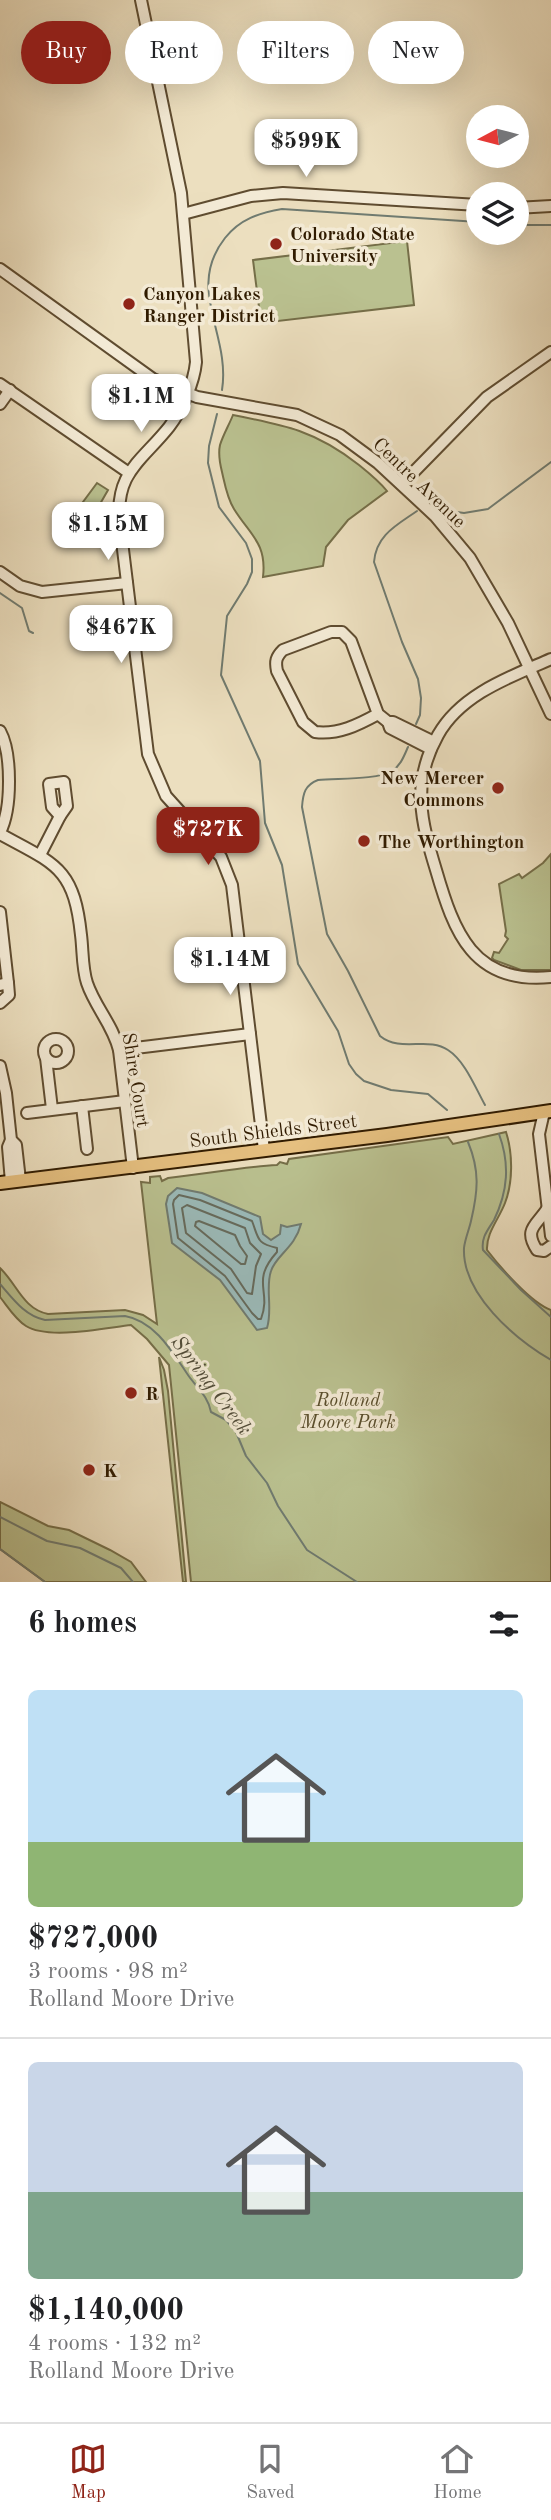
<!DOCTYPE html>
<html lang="en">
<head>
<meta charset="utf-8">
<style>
  body { margin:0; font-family:"Old Standard TT",serif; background:#f2f2f2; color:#202124; height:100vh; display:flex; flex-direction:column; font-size:26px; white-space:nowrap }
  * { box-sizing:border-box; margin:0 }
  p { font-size:23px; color:#757577 }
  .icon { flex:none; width:38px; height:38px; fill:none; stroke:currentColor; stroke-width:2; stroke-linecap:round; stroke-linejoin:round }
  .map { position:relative; height:1582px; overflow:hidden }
  .details { display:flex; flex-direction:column; background:#fff; flex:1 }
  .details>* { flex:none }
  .guide { position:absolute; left:21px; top:21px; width:509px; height:63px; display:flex; gap:14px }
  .needle { width:46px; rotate:263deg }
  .fabs { position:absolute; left:466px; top:105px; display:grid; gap:14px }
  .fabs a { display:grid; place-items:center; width:63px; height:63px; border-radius:50%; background:#fff; box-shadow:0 7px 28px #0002; font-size:35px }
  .price { position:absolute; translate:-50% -60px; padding:0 16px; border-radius:14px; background:#fff; color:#222; font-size:23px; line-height:46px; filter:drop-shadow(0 2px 4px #0008) }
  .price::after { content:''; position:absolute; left:50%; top:42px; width:21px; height:16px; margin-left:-10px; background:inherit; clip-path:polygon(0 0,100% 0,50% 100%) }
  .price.selected { background:#8f2418; color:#fff }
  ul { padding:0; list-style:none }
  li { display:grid; align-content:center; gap:14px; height:371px; padding:0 28px }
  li+li { border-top:2px solid #e0e0e0 }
  li span { display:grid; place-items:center; height:217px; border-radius:10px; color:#555 }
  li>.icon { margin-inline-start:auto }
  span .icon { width:126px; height:126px; fill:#fffc; stroke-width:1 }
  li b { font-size:30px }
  h2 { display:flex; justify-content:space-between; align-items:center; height:84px; padding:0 28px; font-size:30px }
  .tag { padding:0 24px; border-radius:32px; background:#fff; box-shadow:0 7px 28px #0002; font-size:24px; line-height:63px }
  .tag.selected { background:#8f2418; color:#fff }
  .menu { display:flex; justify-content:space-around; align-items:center; height:98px; border-top:2px solid #e0e0e0; background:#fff; font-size:19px; color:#757577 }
  .menu a { display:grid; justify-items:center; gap:4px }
  .menu .selected { color:#8f2418 }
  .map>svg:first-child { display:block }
  .green { fill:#bac190; stroke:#756e48; stroke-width:2 }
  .water { fill:#9bbbba; stroke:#707b70; stroke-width:2 }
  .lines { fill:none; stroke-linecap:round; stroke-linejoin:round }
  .shore { stroke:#666b5d; stroke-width:2 }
  .stream { stroke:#707b70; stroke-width:2 }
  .minor-casing { stroke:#5f4c30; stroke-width:14 }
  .major-casing { stroke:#301b00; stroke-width:16 }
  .minor { stroke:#f3ead5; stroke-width:10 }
  .major { stroke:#e6c080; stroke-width:12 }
  .poi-dot { fill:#8f2418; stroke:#f3ead5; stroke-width:2.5 }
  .labels { text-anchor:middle; stroke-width:7; stroke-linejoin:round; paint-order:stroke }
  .poi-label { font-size:19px; font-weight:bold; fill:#301b00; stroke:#f3ead5; text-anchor:start }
  .street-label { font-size:19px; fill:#301b00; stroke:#f3ead5 }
  .park-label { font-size:19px; font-style:italic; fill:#594d2b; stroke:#f3ead5 }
  .water-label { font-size:21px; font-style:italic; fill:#504b38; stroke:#f3ead5 }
</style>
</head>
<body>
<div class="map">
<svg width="551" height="1582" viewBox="0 0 551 1582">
  <rect width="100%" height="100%" fill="#ecdfbf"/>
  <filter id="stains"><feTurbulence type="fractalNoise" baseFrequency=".00286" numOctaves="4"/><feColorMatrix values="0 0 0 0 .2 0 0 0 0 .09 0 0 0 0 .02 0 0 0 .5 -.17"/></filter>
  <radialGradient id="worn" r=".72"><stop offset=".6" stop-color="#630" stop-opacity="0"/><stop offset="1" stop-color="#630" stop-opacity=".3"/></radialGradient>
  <g class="green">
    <polygon points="407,241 414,305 261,323 253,260"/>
    <path d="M233 415C285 425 316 431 359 465 369 473 379 481 387 491L348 520 326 547 323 566 263 577C267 543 250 535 234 509 227 498 225 485 222 472 220 464 218 454 220 445 223 435 229 425 233 415Z"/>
    <polygon points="97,483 108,490 96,511 83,502"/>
    <polygon points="551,854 551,970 521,970 494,960 492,958 494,952 499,953 508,939 505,936 506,931 499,884 519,874 522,878 543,863"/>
    <path d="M506 1132C513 1154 513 1182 505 1203 499 1219 486 1233 487 1250 500 1267 531 1303 551 1310V1582H191L169 1365 147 1339 131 1325C105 1328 48 1340 26 1326 15 1319 8 1307 0 1297V1268C17 1284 23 1309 48 1314L125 1310 143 1315 157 1324 141 1182 150 1183V1177L160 1176 162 1181 168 1178C205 1174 241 1167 277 1165L280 1162 287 1164 289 1159 448 1137 453 1144Z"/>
    <polygon points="159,1357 164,1370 168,1391 186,1582 183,1582"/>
    <polygon points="0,1502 48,1526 69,1530 110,1550 131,1562 146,1582 45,1582 0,1549"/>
  </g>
  <path class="water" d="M177 1188 202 1193 260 1217 263 1234 271 1240 280 1234 281 1225 287 1227 301 1224C295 1248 276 1255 271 1271 265 1288 273 1309 267 1328L257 1330 220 1280 172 1243 166 1204 168 1196Z"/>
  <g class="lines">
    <g class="shore">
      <path d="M179 1195 200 1200 252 1221C259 1239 256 1243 277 1248V1252C250 1282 272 1290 261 1319H258L252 1313 225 1276 178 1238 173 1204 174 1200Z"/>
      <polygon points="187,1205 245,1228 250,1243 261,1254 256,1266 252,1294 247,1293 231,1269 186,1233 182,1208"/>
      <polygon points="199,1221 235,1235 240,1246 247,1256 245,1264 241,1264 195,1226 196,1222"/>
    </g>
    <g class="stream">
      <polyline points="516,225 551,225"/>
      <path d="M222 390C231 334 185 289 225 238 240 219 259 213 282 209L478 222"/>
      <polyline points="217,414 209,446 208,463 219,507 246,543 252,559 252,572 247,584 227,616 221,675 260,761 265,823 282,865 298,964 338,1031 349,1064 356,1074 364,1081 391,1090 428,1094 447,1110"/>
      <polyline points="443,510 464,513 488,509 551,462"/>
      <polyline points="0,593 22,608 29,631 33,633"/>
      <path d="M416 724 420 715 421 698 418 679 402 642 374 562C376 535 397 525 417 511"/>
      <path d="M408 747C404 756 401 765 392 771 377 780 337 778 318 780 305 785 303 793 302 807L327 934 348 971 380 1036C401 1053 428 1036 448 1050 465 1061 475 1087 485 1105"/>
      <path d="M499 1134C510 1164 508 1191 494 1220 488 1230 481 1237 483 1250L521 1290 551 1317"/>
      <path d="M468 1142C480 1171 478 1191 471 1221 469 1230 465 1239 464 1248 462 1294 515 1339 551 1360"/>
      <path d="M0 1284C13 1299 25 1316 45 1320L125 1316C155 1321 173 1353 188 1375 197 1388 208 1396 211 1412L226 1420 236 1432 246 1456 267 1483 278 1506 307 1550 357 1582"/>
      <polyline points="0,1517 47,1541 80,1548 121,1568 133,1582"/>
      <polyline points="0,1549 45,1582"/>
    </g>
    <g class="minor-casing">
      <g id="minor">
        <path d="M141 0 181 193 196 362C194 383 182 410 169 427 141 462 114 473 120 525L148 754 166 796 221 857 232 885 264 1150"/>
        <polyline points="516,208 551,206"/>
        <polyline points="183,214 251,196 283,193 478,205"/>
        <polyline points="0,269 153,379 197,397 297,415 340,435 378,463 435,516 470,558 508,623 551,714"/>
        <polyline points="0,384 129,473"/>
        <polyline points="0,404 10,390"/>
        <polyline points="402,484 487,397 551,352"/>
        <polyline points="0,572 20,586 42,592 127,583"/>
        <path d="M551 659C510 677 461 694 438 735 411 783 421 821 436 870 454 932 473 985 551 977"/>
        <path d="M378 714C358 725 338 735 315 732L303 722 277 671C275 661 276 657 283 650L331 632H342L351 641 378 714 388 722"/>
        <path d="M0 731C12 753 12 809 0 832"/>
        <polyline points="431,749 390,728 388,722 393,722 434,742"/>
        <polygon points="64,782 67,806 60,816 52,807 49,784"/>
        <path d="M0 834C55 864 74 867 81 935 83 950 82 968 87 983 95 1007 113 1025 119 1050L133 1168"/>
        <polyline points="40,855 60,816"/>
        <polyline points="0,912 8,983"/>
        <polyline points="0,985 8,983 9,995 0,1003"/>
        <circle cx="56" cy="1051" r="12"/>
        <polyline points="119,1050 250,1034"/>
        <polyline points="46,1058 52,1109"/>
        <polyline points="0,1066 6,1093 11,1140 16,1145 20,1180"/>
        <polyline points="82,1106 87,1149"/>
        <polyline points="544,1112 539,1134 551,1236"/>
        <polyline points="27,1113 125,1101"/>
        <polyline points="11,1182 8,1147 11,1140"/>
        <path d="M547 1209C537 1225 523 1229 537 1250L544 1251 551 1246"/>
      </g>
    </g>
    <g class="major-casing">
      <polyline id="major" points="0,1183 387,1135 551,1111"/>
    </g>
    <use href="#minor" class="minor"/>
    <use href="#major" class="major"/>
  </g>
  <g class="poi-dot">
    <circle cx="276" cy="244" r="7"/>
    <circle cx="129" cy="304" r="7"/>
    <circle cx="498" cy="788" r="7"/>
    <circle cx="364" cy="841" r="7"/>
    <circle cx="131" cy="1393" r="7"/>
    <circle cx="89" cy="1470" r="7"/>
  </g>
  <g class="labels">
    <g class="poi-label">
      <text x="290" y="240">Colorado State<tspan x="290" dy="22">University</tspan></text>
      <text x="143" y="300">Canyon Lakes<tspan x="143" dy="22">Ranger District</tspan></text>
      <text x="484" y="784" text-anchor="end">New Mercer<tspan x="484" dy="22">Commons</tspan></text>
      <text x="378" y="848">The Worthington</text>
      <text x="145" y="1400">R</text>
      <text x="103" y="1477">K</text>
    </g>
    <g class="street-label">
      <text transform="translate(420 482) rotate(44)" y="7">Centre Avenue</text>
      <text transform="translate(137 1080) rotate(81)" y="7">Shire Court</text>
      <text transform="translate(273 1130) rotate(-7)" y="7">South Shields Street</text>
    </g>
    <g class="park-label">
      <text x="348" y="1406">Rolland<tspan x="348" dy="22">Moore Park</tspan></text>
    </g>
    <g class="water-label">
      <text transform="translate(212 1385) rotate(53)" y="7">Spring Creek</text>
    </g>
  </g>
  <rect width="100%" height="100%" filter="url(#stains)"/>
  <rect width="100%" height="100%" fill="url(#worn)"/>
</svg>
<div class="fabs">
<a><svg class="needle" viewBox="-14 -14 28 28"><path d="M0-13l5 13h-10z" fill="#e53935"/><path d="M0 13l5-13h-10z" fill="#757577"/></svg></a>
<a><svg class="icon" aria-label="layers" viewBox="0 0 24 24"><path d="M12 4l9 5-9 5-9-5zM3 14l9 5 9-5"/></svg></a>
</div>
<b class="price" style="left:306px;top:179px">$599K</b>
<b class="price" style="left:141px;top:434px">$1.1M</b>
<b class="price" style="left:108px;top:562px">$1.15M</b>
<b class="price" style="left:121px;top:665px">$467K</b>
<b class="price selected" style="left:208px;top:867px">$727K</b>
<b class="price" style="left:230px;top:997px">$1.14M</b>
<div class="guide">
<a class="tag selected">Buy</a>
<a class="tag">Rent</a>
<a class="tag">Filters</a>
<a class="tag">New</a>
</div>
</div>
<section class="details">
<h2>6 homes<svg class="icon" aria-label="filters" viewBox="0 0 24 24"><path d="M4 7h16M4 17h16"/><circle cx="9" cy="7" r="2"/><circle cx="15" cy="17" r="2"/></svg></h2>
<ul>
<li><span style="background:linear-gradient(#bfe0f5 70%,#8fb573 0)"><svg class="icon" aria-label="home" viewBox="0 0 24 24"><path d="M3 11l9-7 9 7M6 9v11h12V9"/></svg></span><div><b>$727,000</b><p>3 rooms · 98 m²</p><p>Rolland Moore Drive</p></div></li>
<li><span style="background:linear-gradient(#c9d6e8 60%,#7fa58c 0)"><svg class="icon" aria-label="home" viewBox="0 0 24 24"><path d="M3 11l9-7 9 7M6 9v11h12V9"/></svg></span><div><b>$1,140,000</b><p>4 rooms · 132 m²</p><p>Rolland Moore Drive</p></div></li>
</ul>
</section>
<nav class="menu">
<a class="selected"><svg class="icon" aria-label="map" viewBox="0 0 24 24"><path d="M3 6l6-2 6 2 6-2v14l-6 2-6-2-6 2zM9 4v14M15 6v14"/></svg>Map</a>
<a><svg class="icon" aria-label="saved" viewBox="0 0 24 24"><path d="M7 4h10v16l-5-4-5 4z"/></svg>Saved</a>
<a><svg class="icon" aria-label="home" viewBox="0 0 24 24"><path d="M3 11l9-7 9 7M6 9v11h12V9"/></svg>Home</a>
</nav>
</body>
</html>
